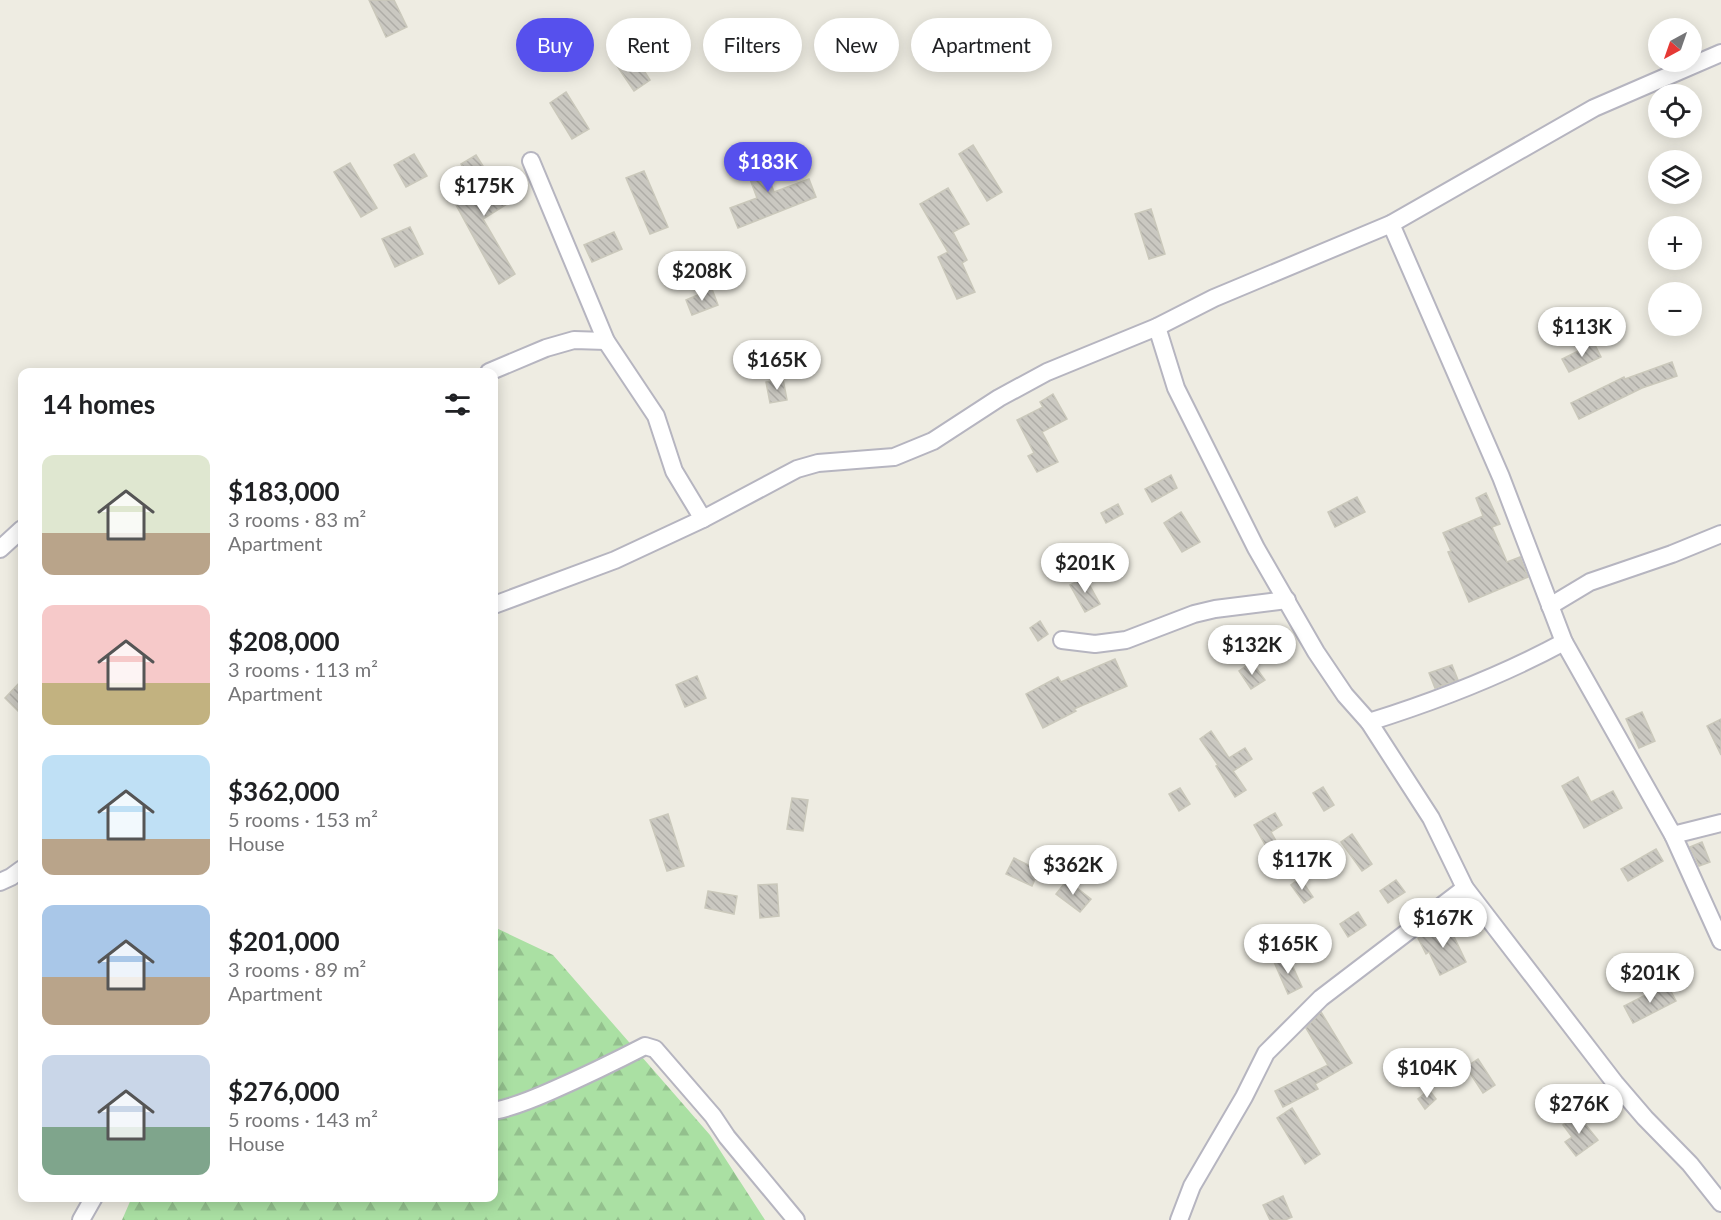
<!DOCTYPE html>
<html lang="en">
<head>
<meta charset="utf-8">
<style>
  body { margin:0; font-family:Lato,sans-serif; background:#f2f2f2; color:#202124; height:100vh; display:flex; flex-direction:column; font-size:22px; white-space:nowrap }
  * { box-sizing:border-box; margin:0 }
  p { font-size:20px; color:#757577 }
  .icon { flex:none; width:33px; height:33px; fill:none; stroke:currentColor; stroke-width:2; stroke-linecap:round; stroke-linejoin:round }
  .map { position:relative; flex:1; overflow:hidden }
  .panel { position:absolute; left:18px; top:368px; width:480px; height:834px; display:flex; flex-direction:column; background:#fff; border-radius:12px; box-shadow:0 3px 15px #0003 }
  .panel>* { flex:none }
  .banner { position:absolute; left:516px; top:18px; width:570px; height:54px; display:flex; gap:12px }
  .needle { width:39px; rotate:220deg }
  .fabs { position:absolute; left:1648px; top:18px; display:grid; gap:12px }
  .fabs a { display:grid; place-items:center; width:54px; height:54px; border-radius:50%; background:#fff; box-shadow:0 3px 15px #0003; font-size:30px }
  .price { position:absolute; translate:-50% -51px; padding:0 14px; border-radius:21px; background:#fff; color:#222; font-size:20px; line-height:39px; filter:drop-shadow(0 2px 3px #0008) }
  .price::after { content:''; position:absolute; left:50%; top:36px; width:18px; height:14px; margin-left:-9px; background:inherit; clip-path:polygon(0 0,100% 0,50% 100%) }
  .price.active { background:#5650ed; color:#fff }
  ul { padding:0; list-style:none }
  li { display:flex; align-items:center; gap:18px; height:150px; padding:0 24px }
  li span { display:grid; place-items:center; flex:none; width:168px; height:120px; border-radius:12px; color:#555 }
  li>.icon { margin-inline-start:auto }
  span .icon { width:72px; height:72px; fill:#fffc; stroke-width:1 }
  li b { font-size:26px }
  h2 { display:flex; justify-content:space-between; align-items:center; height:72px; padding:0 24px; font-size:26px }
  .tag { padding:0 21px; border-radius:27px; background:#fff; box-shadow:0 3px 15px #0003; font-size:21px; line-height:54px }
  .tag.active { background:#5650ed; color:#fff }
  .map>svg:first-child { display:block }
  .forest { fill:url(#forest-firs) }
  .building { fill:url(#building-back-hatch); stroke:#cac8bb; stroke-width:1.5 }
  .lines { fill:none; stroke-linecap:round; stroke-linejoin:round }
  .minor-casing { stroke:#b6b5c0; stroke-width:20 }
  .minor { stroke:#fff; stroke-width:16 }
</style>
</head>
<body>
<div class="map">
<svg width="1721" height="1220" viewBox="0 0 1721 1220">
  <defs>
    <pattern id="forest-firs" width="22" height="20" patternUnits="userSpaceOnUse" patternTransform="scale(1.5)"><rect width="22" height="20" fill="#aae0a3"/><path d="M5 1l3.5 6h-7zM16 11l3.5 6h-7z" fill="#93c08d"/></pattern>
    <pattern id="building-back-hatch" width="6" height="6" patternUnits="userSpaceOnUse" patternTransform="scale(1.5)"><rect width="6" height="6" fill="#cac8c1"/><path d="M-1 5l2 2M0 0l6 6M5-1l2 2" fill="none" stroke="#aeaca6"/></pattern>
  </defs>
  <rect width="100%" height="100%" fill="#eeece2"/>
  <polygon class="forest" points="494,927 553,955 710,1135 765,1220 122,1220 132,1197 494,1197"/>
  <g class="building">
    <polygon points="369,0 394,0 407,27 386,37"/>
    <polygon points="634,55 650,80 634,91 617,66"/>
    <polygon points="566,92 589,129 572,139 550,103"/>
    <polygon points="973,145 1002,192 987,201 959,154"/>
    <polygon points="758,148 774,192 809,179 816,197 738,228 730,208 757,198 741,155"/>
    <polygon points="414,154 427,176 406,187 394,165"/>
    <polygon points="476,155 507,204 483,219 515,274 499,284 455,203 477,190 461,164"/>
    <polygon points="350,163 377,208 361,217 334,172"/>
    <polygon points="644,171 668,227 650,234 626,178"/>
    <polygon points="948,188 969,224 953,232 967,260 962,263 975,292 957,299 938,257 948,252 920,204"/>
    <polygon points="1151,209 1165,254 1149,259 1135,214"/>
    <polygon points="410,227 423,254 395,267 382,239"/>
    <polygon points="614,232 622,249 592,262 584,245"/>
    <polygon points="712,289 718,305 692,315 686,300"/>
    <polygon points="1594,343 1601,357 1569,372 1562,359"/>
    <polygon points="1672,362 1677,376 1642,388 1579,419 1571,403 1624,377 1625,379"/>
    <polygon points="783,379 787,400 770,403 766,382"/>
    <polygon points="1053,394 1067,419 1042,432 1058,462 1037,472 1028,456 1034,453 1017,420 1043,407 1040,402"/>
    <polygon points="1171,475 1177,488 1152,502 1145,489"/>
    <polygon points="1486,493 1500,524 1492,527 1507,562 1520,557 1528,577 1469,602 1448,552 1451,551 1443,533 1483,516 1476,498"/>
    <polygon points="1357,497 1365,512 1335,527 1328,512"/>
    <polygon points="1118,504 1123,514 1106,523 1101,513"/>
    <polygon points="1181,512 1200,542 1182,552 1164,523"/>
    <polygon points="1085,577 1100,604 1085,612 1070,585"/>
    <polygon points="1040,621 1048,634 1038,641 1030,628"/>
    <polygon points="1115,659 1127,686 1074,709 1076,711 1043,728 1026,694 1058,677 1061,682"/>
    <polygon points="1252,662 1265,680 1251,689 1239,671"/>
    <polygon points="1452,665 1458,680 1435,688 1429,673"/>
    <polygon points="697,676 706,698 685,707 676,685"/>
    <polygon points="22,680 22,715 5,698"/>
    <polygon points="1642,712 1655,741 1639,748 1626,719"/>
    <polygon points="1721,719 1721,755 1707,726"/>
    <polygon points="1211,731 1229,758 1245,748 1252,759 1233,771 1246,790 1235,797 1216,766 1218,765 1200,739"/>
    <polygon points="1578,777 1591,802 1613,791 1622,808 1584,828 1562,786"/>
    <polygon points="1323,787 1334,805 1324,811 1313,793"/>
    <polygon points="1180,788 1190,804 1179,811 1169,794"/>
    <polygon points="792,798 808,800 803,831 787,829"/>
    <polygon points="1275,813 1282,825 1271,832 1283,853 1273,859 1254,825"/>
    <polygon points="668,814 684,866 667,871 650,820"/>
    <polygon points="1352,834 1372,864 1362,871 1341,842"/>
    <polygon points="1702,842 1710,862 1699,866 1690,847"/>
    <polygon points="1656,849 1663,861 1628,881 1621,869"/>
    <polygon points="1014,858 1039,870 1032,886 1006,874"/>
    <polygon points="1300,878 1313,897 1304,903 1291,885"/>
    <polygon points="1067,880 1091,899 1080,912 1056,894"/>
    <polygon points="1396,880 1405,892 1388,903 1380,891"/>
    <polygon points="777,884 779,916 760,918 758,885"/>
    <polygon points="708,891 737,896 734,914 705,908"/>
    <polygon points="1358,912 1366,925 1348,937 1340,924"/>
    <polygon points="1448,924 1466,962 1440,975 1429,952 1426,954 1418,938"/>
    <polygon points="1288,956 1302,987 1288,994 1274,962"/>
    <polygon points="1667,984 1676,1001 1633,1023 1624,1006"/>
    <polygon points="1321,1012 1352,1063 1315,1084 1318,1089 1283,1107 1275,1091 1328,1065 1306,1028"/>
    <polygon points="1478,1059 1495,1085 1483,1093 1466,1067"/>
    <polygon points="1429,1090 1436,1099 1425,1109 1418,1099"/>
    <polygon points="1292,1108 1320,1154 1305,1164 1277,1118"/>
    <polygon points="1577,1114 1598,1140 1576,1156 1565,1142 1572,1137 1563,1125"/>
    <polygon points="1283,1196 1292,1217 1285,1220 1270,1220 1263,1205"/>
  </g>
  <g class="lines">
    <g class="minor-casing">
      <g id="minor">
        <polyline points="531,161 606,341 656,416 674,471 703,519"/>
        <polyline points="1391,224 1501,477 1564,642 1673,835 1721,941"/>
        <polyline points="1157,327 1176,388 1256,548 1316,652 1345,695 1369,722 1431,818 1465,888 1615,1083 1645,1118 1690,1164 1721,1203"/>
        <polyline points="489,372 546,348 574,340 606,341"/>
        <polyline points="0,549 22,529"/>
        <polyline points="494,605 615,560 703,519 797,469 818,463 894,457 933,441 999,398 1047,372 1157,327 1214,298 1391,224 1594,108 1721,53"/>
        <polyline points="1550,606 1590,582 1672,554 1721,534"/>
        <polyline points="1062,640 1095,644 1126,640 1194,614 1215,609 1287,600"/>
        <path d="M1369 722C1436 701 1501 676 1564 642"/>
        <polyline points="1673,835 1721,823"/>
        <polyline points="0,882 11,877 22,869"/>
        <path d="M494 1111C513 1107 533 1099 551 1091 583 1077 614 1062 645 1046L655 1049 713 1116 727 1137 796 1220"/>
        <polyline points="81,1220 94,1197"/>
        <polyline points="1179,1220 1192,1186 1244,1097 1266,1053 1321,998 1465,888"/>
      </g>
    </g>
    <use href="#minor" class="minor"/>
  </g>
</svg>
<div class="fabs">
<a><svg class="needle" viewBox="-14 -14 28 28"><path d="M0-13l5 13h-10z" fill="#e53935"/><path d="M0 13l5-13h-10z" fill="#757577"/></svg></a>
<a><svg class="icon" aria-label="locate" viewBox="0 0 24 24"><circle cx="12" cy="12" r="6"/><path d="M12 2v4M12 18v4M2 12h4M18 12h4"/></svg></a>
<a><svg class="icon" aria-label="layers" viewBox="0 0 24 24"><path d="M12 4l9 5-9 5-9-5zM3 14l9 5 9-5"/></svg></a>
<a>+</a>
<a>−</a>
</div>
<b class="price active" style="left:768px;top:193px">$183K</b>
<b class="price" style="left:484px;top:217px">$175K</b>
<b class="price" style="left:702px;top:302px">$208K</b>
<b class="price" style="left:1582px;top:358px">$113K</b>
<b class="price" style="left:777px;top:391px">$165K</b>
<b class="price" style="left:1085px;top:594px">$201K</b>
<b class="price" style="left:1252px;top:676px">$132K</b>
<b class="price" style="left:1302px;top:891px">$117K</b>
<b class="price" style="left:1073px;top:896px">$362K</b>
<b class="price" style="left:1443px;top:949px">$167K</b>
<b class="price" style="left:1288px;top:975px">$165K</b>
<b class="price" style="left:1650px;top:1004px">$201K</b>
<b class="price" style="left:1427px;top:1099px">$104K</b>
<b class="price" style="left:1579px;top:1135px">$276K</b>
<div class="banner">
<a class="tag active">Buy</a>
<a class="tag">Rent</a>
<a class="tag">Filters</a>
<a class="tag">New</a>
<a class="tag">Apartment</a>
</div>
<section class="panel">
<h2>14 homes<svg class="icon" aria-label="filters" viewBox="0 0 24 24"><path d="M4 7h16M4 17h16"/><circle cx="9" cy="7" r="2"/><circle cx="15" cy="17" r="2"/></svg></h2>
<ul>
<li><span style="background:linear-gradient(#dfe7d0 65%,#b9a48a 0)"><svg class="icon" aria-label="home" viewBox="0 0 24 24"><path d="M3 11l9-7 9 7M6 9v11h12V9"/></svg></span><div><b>$183,000</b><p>3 rooms · 83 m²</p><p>Apartment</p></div></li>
<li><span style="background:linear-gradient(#f6c9c9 65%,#c2b280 0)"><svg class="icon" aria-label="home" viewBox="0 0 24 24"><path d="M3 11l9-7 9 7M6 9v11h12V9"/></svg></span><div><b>$208,000</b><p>3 rooms · 113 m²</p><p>Apartment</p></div></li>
<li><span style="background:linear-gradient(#bfe0f5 70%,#b9a48a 0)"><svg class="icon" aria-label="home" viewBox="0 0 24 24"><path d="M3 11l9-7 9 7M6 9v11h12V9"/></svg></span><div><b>$362,000</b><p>5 rooms · 153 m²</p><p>House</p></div></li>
<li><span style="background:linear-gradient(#a9c7e8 60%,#b9a48a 0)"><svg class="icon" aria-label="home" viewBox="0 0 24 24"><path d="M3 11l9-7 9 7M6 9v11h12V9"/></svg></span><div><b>$201,000</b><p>3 rooms · 89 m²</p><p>Apartment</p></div></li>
<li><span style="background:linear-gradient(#c9d6e8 60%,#7fa58c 0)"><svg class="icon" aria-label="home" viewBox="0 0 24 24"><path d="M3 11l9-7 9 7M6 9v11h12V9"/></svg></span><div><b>$276,000</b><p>5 rooms · 143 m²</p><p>House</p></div></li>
</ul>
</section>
</div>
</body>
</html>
